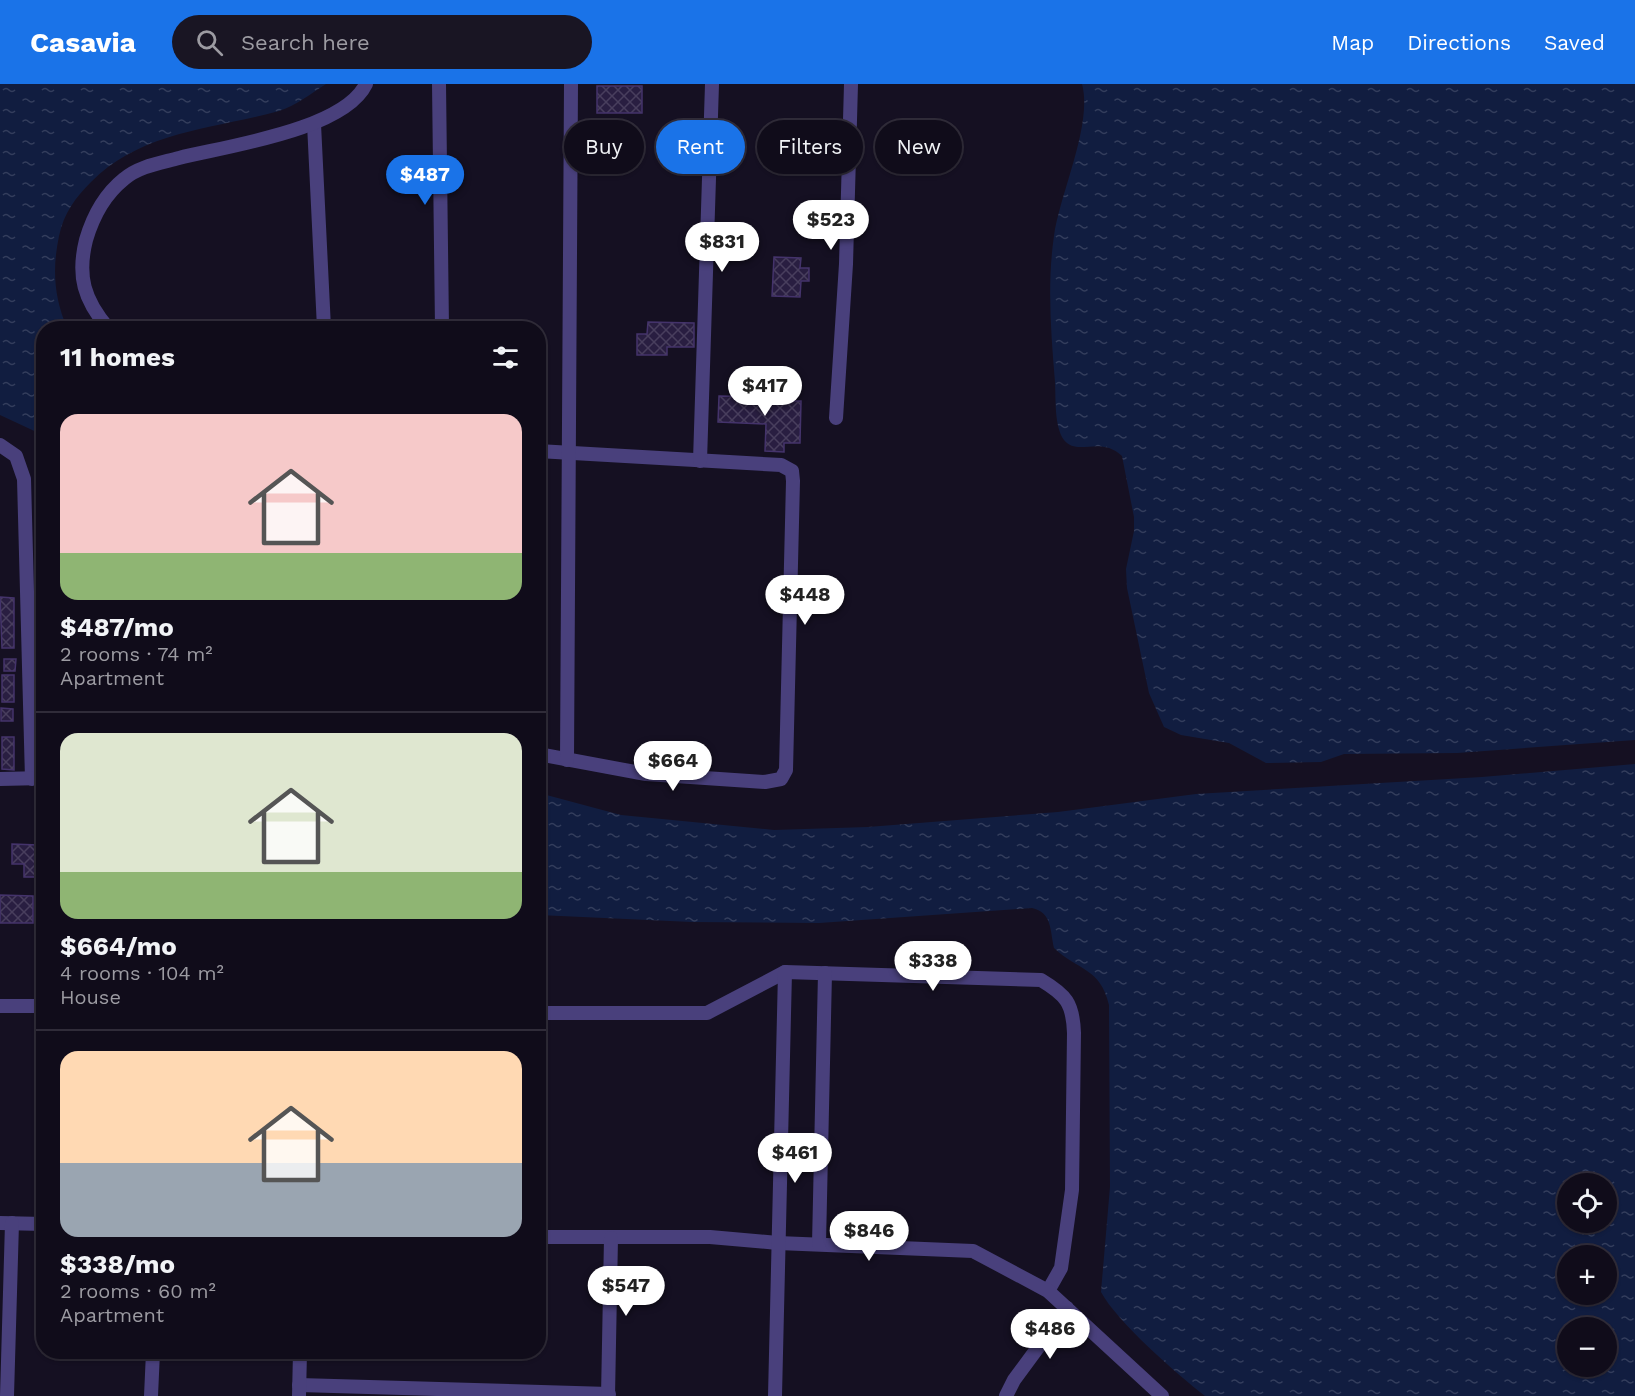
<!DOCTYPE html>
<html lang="en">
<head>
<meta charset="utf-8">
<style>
  body { margin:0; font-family:"Work Sans",sans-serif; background:#191523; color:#f1f3f6; height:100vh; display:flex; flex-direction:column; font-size:22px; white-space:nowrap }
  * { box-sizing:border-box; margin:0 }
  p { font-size:20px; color:#9c9ba2 }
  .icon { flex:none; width:33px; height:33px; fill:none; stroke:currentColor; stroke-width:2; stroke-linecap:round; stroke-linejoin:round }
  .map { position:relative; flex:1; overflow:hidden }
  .details { position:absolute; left:36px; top:237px; width:510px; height:1038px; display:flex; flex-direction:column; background:#100c1a; border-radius:24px; box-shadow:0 2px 4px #0004,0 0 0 2px #302c39 }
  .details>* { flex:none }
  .hud { position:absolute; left:564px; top:36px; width:570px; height:54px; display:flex; gap:12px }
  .buttons { position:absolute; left:1557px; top:1089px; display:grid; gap:12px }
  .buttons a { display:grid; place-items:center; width:60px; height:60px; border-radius:50%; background:#100c1a; box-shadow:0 2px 4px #0004,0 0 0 2px #302c39; font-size:30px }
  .price { position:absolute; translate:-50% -51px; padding:0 14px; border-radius:21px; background:#fff; color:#222; font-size:20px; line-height:39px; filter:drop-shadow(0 2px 3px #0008) }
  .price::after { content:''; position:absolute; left:50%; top:36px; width:18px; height:14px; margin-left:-9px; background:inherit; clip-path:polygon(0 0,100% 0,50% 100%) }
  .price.current { background:#1a73e8; color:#fff }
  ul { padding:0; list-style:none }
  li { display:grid; align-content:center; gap:12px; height:318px; padding:0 24px }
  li+li { border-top:2px solid #302c39 }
  li span { display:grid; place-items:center; height:186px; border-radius:18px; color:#555 }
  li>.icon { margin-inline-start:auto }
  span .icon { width:108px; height:108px; fill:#fffc; stroke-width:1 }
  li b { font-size:26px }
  h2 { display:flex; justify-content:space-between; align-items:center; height:72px; padding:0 24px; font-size:26px }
  .chip { padding:0 21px; border-radius:27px; background:#100c1a; box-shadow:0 2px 4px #0004,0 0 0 2px #302c39; font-size:21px; line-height:54px }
  .chip.current { background:#1a73e8; color:#fff }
  header { display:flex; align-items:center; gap:36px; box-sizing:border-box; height:84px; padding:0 30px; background:#1a73e8; color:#fff }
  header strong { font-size:28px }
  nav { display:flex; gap:33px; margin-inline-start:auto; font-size:21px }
  .search { width:420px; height:54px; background:#191523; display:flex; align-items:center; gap:15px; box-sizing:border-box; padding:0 21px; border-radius:33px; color:#9c9ba2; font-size:22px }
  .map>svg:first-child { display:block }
  .water { fill:url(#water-ripples); fill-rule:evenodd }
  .building { fill:url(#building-cross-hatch); stroke:#44336b; stroke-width:1.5 }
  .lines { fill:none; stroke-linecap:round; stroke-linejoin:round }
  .minor { stroke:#49407c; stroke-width:14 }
</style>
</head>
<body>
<header>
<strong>Casavia</strong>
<div class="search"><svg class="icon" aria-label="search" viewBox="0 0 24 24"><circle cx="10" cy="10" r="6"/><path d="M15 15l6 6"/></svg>Search here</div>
<nav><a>Map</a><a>Directions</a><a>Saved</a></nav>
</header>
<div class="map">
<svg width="1635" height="1312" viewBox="0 0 1635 1312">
  <defs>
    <pattern id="water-ripples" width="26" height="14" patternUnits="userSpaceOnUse" patternTransform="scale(1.5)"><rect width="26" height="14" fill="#111d40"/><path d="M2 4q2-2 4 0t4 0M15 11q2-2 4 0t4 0" fill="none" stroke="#333d5c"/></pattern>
    <pattern id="building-cross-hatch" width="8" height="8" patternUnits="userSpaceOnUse" patternTransform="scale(1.5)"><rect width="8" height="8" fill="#291e41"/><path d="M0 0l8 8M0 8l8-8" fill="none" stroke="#483e5d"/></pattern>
  </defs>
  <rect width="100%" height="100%" fill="#151022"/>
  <g class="water">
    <path d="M0 0H326C312 9 295 22 279 27 213 45 141 47 91 98 75 114 64 129 59 152 52 185 54 213 67 244H44L43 351 0 331Z"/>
    <path d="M1082 0H1635V656L1457 669 1344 670 1321 678 1266 679 1229 659 1181 651 1164 643 1149 609 1127 504 1126 485 1134 447V433L1122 372C1100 351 1078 373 1064 356 1054 342 1056 314 1055 298 1051 249 1047 200 1054 152 1060 109 1093 40 1082 0Z"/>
    <path d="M1635 680V1312H1205C1177 1290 1117 1238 1101 1208L1110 1103 1109 921C1100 883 1078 887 1054 864 1050 846 1052 828 1032 824L819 839 692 838 539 831V709L621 731 774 746 868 743 1058 728 1196 710 1482 693ZM1568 1100H1606V1138H1568ZM1568 1172H1606V1210H1568ZM1568 1244H1606V1282H1568Z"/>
  </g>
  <g class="building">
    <rect x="597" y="2" width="45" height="27"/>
    <polygon points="774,173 801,174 800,184 809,184 809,197 801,197 800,213 772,212"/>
    <polygon points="648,238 694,239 694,263 667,263 667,271 637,271 637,250 647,250"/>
    <polygon points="719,312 787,313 787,317 801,317 800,359 784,359 784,368 765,367 766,340 718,338"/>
    <polygon points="0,513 14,514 14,564 2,564"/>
    <polygon points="4,575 16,575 15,587 4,587"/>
    <rect x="2" y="591" width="12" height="27"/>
    <polygon points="1,624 13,625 13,637 1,637"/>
    <polygon points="2,653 14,653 14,686 2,685"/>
    <polygon points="12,760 38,761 38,777 44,777 44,793 24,793 24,780 12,780"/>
    <polygon points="0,811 33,812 33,839 0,839"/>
  </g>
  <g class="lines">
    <g class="minor">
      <polyline points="439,0 442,244"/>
      <polyline points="314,40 324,244"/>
      <path d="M108 244C84 216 77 192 86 156 93 132 104 111 124 95 139 82 161 79 179 74 227 62 344 46 366 0"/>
      <polyline points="836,334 846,180 851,0"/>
      <polyline points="0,361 16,372 24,395 32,695"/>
      <polyline points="538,367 781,381 792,387 793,397 786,686 781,695 765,698 646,690 538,670"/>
      <polyline points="700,377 712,0"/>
      <polyline points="567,676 571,0"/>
      <polyline points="0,695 44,694"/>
      <polyline points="0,922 44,922"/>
      <path d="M538 929H707L785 888 1041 896C1066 911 1073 919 1074 949L1072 1106 1061 1184 1048 1207"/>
      <polyline points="0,1139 44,1140"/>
      <polyline points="538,1153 710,1153 778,1159 973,1167 1048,1207 1162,1312"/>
      <polyline points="819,1160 825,889"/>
      <polyline points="299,1301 609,1310"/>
      <polyline points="7,1312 12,1139"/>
      <polyline points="151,1312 153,1268"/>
      <polyline points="299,1312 300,1268"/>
      <polyline points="608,1312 611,1154"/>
      <polyline points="775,1312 785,888"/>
      <polyline points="1006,1312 1014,1296 1067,1224"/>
    </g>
  </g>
</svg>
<div class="buttons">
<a><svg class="icon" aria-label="locate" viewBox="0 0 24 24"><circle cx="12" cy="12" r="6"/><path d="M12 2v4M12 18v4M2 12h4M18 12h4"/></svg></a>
<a>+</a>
<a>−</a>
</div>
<b class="price current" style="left:425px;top:122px">$487</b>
<b class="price" style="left:831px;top:167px">$523</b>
<b class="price" style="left:722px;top:189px">$831</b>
<b class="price" style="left:765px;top:333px">$417</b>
<b class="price" style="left:805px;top:542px">$448</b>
<b class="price" style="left:673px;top:708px">$664</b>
<b class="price" style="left:933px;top:908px">$338</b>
<b class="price" style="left:795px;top:1100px">$461</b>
<b class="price" style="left:869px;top:1178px">$846</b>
<b class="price" style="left:626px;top:1233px">$547</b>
<b class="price" style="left:1050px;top:1276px">$486</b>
<div class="hud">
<a class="chip">Buy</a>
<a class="chip current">Rent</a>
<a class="chip">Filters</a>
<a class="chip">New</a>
</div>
<section class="details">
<h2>11 homes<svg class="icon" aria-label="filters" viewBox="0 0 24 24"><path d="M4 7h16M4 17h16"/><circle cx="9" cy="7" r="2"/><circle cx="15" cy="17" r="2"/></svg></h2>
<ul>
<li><span style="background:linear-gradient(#f6c9c9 75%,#8fb573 0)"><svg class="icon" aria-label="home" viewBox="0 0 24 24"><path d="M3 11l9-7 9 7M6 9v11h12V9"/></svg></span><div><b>$487/mo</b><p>2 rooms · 74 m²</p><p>Apartment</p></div></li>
<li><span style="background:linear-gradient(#dfe7d0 75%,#8fb573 0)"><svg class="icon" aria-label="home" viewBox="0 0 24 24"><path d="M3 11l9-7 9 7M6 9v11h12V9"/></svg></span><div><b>$664/mo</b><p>4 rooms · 104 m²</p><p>House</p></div></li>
<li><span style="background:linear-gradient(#ffd9b3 60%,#9aa5b1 0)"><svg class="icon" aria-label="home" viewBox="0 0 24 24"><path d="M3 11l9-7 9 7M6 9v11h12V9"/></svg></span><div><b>$338/mo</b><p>2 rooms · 60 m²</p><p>Apartment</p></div></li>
</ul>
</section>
</div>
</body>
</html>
